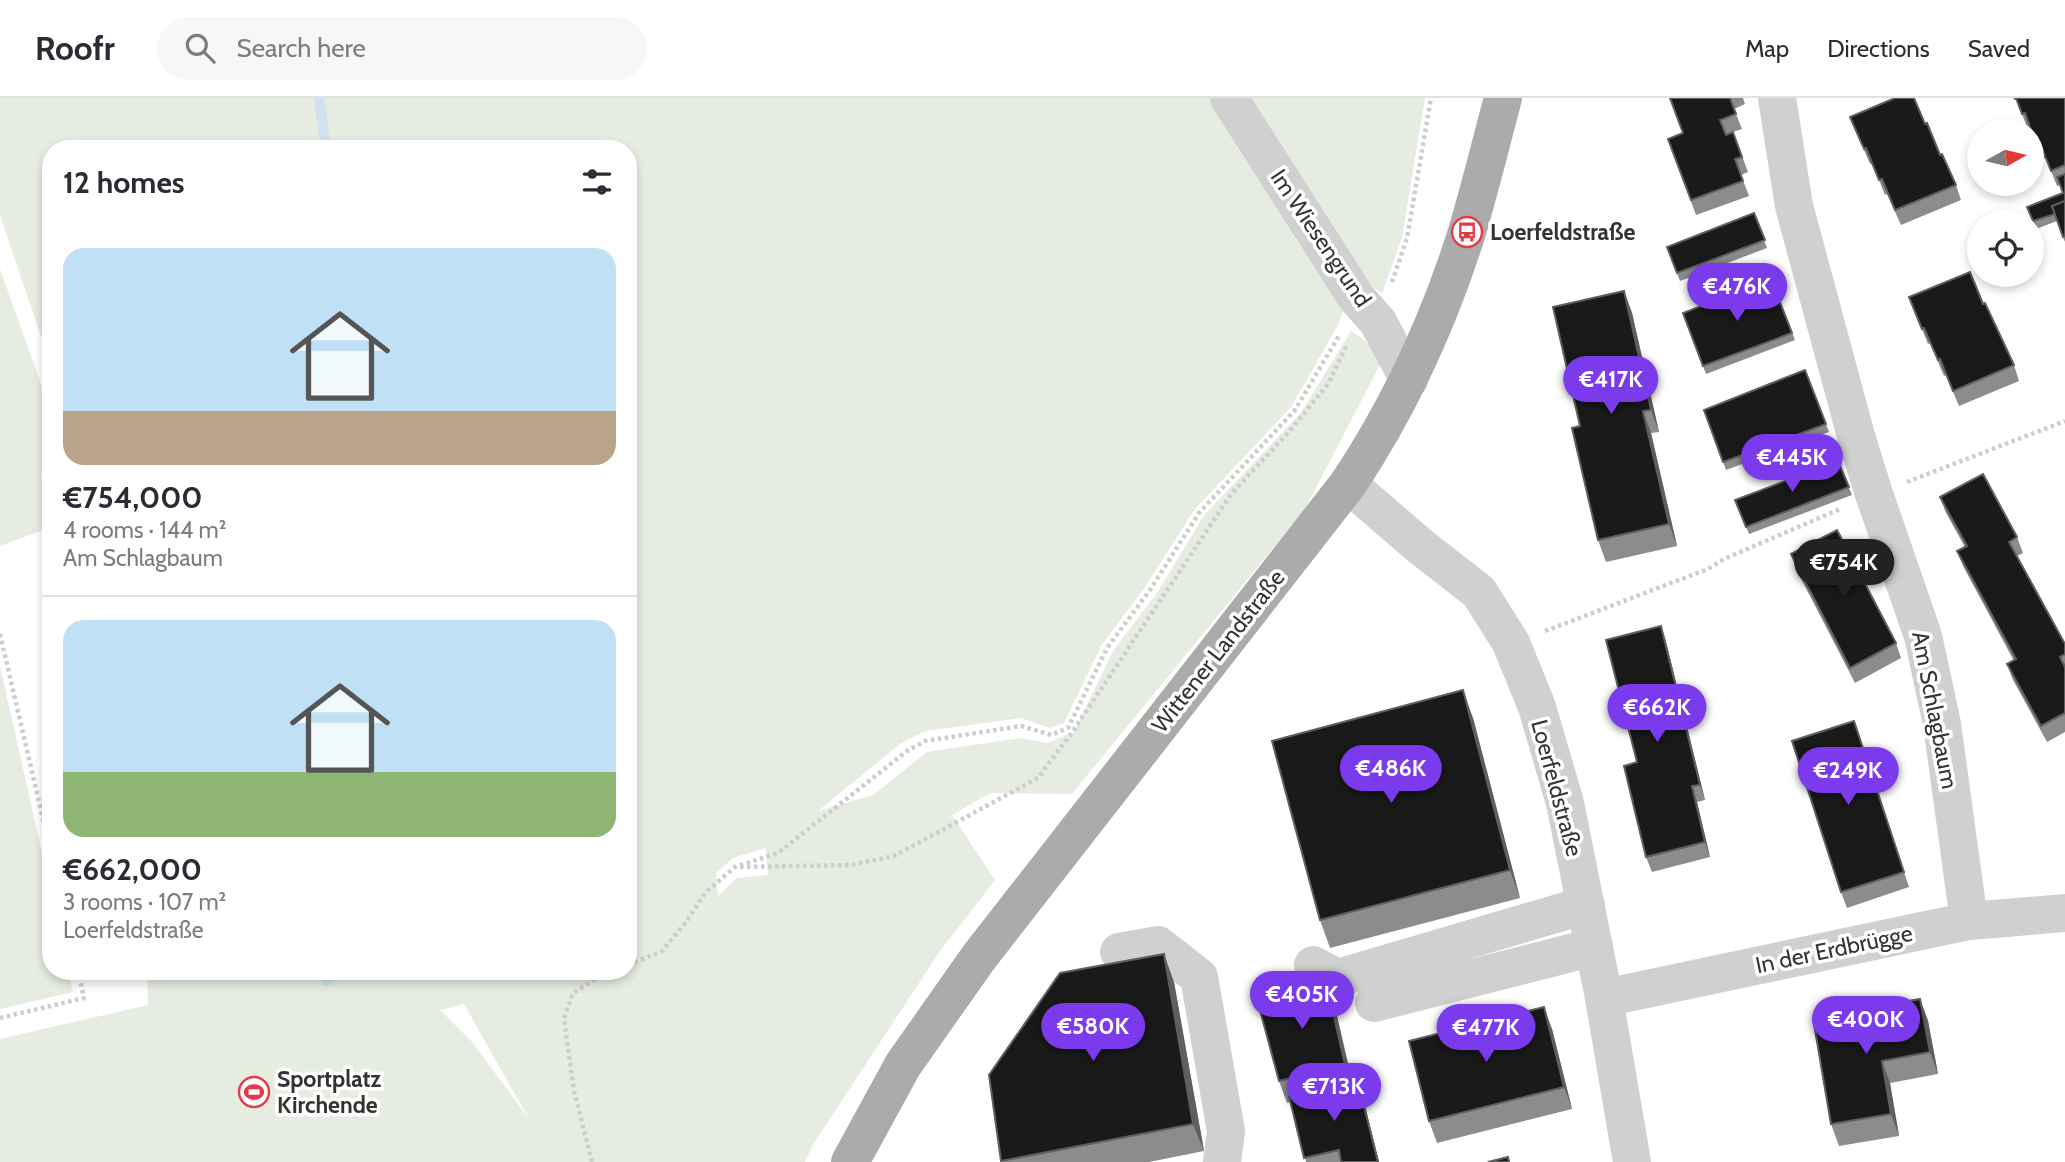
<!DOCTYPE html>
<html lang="en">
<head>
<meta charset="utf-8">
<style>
  body { margin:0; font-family:Cabin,sans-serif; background:#f7f7f7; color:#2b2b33; height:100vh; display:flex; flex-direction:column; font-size:26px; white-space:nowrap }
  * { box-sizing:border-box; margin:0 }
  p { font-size:23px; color:#7c7c81 }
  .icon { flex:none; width:38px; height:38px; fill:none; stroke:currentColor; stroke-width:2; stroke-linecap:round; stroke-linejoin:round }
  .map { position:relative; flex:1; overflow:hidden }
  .sheet { position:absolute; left:42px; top:42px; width:595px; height:840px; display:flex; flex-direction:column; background:#fff; border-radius:28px; box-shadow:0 4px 10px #0003 }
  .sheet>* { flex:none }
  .needle { width:46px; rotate:82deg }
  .controls { position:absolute; left:1967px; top:21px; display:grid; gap:14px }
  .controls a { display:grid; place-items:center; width:77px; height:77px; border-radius:50%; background:#fff; box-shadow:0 4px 10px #0003; font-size:35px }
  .price { position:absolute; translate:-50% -60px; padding:0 16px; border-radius:24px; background:#7c3aed; color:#fff; font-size:23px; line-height:46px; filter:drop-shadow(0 2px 4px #0008) }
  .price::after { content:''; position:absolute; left:50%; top:42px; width:21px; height:16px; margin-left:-10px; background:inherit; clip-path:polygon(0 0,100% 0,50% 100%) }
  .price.on { background:#222; color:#fff }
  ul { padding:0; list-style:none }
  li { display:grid; align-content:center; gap:14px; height:371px; padding:0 21px }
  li+li { border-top:2px solid #e1e1e2 }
  li span { display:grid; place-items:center; height:217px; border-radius:21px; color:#555 }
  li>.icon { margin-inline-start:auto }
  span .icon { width:126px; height:126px; fill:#fffc; stroke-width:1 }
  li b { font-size:30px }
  h2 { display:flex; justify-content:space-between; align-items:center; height:84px; padding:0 21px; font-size:30px }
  header { display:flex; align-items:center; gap:42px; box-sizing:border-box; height:98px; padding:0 35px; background:#fff; border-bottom:2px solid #e1e1e2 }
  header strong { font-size:33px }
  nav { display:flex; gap:38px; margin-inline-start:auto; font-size:24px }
  .search { width:490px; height:63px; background:#f7f7f7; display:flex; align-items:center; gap:18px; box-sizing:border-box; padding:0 24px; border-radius:38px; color:#7c7c81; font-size:26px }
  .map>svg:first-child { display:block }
  .green { fill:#e6ecdf; fill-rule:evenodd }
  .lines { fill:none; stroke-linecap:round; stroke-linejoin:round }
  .stream { stroke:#cfe2ee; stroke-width:10 }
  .path { stroke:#cdcdcd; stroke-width:4.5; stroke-dasharray:3.5 3.5; stroke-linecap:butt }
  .minor { stroke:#d0d0d0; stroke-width:38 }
  .major { stroke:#ababab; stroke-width:38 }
  .wall { fill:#8c8c8c }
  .shaded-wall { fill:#5f5f5f }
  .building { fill:#1a1a1a; stroke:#5f5f5f; stroke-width:2 }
  .labels { text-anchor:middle; stroke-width:7; stroke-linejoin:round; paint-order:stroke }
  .poi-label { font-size:23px; font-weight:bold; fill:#333; stroke:#fff; text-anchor:start }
  .street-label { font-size:23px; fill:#333; stroke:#fff }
</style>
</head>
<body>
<header>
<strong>Roofr</strong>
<div class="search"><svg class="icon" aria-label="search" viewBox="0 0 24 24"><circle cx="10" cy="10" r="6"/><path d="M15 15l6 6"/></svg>Search here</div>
<nav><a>Map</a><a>Directions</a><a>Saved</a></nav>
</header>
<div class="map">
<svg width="2065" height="1064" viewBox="0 0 2065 1064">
  <rect width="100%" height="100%" fill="#fff"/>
  <g class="green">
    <path d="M0 0H1219L1347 199 1338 227 1291 309 1195 411 1145 489 1101 548 1064 625 1050 630 1021 620 925 633 901 645 818 713 873 697 927 654 1020 640 1047 645 1074 634 1113 553 1157 495 1205 416 1301 315 1351 233 1364 242 1383 261 1305 411 1072 696 990 695 952 717 995 782 940 853 814 1045 805 1064H0V941L148 907 147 873H628V51H51V268L0 117ZM766 750 768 777 737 780 718 798 716 775 733 760ZM464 906 529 1021 472 944 440 912Z"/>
    <polygon points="1242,0 1425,0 1402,140 1382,196 1354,173"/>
    <polygon points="0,171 51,314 51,376 41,379 51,405 51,429 0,448"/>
    <polygon points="0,568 51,795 51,873 68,873 73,894 0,911"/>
  </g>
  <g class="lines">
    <g class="stream">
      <polyline points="319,0 326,51"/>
      <polyline points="327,883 333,873"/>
    </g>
    <g class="path">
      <polyline points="1392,184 1407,140 1431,0"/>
      <polyline points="1907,384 2065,323"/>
      <polyline points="1545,533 1708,471 1724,461 1840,411"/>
      <polyline points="0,536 51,756"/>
      <polyline points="740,769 850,767 894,758 1038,680 1073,633 1232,395 1288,335 1328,286 1347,247"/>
      <polyline points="628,867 662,853 687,823 705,795 735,769 778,755 907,653 925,643 1021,628 1051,637 1068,630 1107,550 1150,492 1199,415 1295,312 1340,236"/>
      <polyline points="0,920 84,900 78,873"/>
      <polyline points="592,1064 574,993 564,920 573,895 599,879 612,873"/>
    </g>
    <g class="minor">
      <polyline points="1229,0 1356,199 1378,224 1409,282"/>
      <polyline points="1777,0 1794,108 1856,338 1874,396 1923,538 1942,626 1969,823"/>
      <polyline points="1348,386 1420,448 1479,494 1511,545 1537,609 1565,705 1604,900 1632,1064"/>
      <polyline points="1119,854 1158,847 1199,879 1226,1033 1222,1064"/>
      <polyline points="1313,867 1338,880 1586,807"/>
      <polyline points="1604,900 1969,823 2065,815"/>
      <polyline points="1374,905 1594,849"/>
    </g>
    <path class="major" d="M850 1064 903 967 979 859 1348 386C1400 308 1439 223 1467 134 1480 90 1491 45 1503 0"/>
  </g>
  <g class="wall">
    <polygon points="1670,0 1743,0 1745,6 1734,11 1742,31 1733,34 1748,74 1741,77 1749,98 1696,117 1668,41 1683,35"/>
    <polygon points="2013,0 2065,0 2065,144 2057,123 2036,131 2027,109 2063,95 2060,87 2057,88 2046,60 2042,61 2031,30 2028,31 2016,2 2014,2"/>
    <polygon points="1850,19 1925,26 1956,87 1961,102 1901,127 1887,96 1885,97 1872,65 1870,66"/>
    <polygon points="1754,115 1767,150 1680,183 1667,149"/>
    <polygon points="1771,181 1795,242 1706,276 1683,215"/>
    <polygon points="1624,193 1632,215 1659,334 1651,335 1677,448 1606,464 1598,442 1580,328"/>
    <polygon points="1909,199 1983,206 2014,267 2019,283 1959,308 1946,277 1944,278 1930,245 1928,246"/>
    <polygon points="1805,272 1829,334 1726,372 1704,312"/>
    <polygon points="1838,363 1852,397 1749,436 1735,402"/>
    <polygon points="1940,399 2017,439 2023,455 2017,458 2065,546 2065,634 2047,644 2013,582 2007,566 2014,563 1963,468 1957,453 1965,449 1946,415"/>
    <polygon points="1791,456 1896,545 1901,560 1855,585 1796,471"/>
    <polygon points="1661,528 1666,544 1705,702 1697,704 1710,759 1652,774 1646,759 1637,664"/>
    <polygon points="1473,620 1520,800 1330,850 1320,822"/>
    <polygon points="1854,623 1909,789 1847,810 1841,794"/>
    <polygon points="1326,883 1334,905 1352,982 1357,981 1362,996 1379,1064 1306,1064 1290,1004 1287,1005 1279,983"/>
    <polygon points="1174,884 1204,1053 1149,1064 1001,1064 989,977"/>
    <polygon points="1920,901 1928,923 1938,976 1890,985 1899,1038 1839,1048 1831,1026"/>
    <polygon points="1552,931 1572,1011 1437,1045 1429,1023"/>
  </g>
  <g class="shaded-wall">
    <polygon points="1624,193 1632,215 1659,334 1651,312"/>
    <polygon points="1643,313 1651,335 1677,448 1669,426"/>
    <polygon points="1661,528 1666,544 1705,702 1700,687"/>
    <polygon points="1463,592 1473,620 1520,800 1510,772"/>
    <polygon points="1692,688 1697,704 1710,759 1705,744"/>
    <polygon points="1164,856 1174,884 1204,1053 1193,1026"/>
    <polygon points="1326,883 1334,905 1353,989 1345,967"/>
    <polygon points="1920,901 1928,923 1938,976 1930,954"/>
    <polygon points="1544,909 1552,931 1572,1011 1564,989"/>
    <polygon points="1882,963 1890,985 1899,1038 1891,1016"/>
    <polygon points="1357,981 1362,996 1379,1064 1378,1064"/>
  </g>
  <g class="building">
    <polygon points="1670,0 1730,0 1736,16 1720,22 1726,37 1733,34 1742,59 1735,61 1743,83 1691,102 1668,41 1683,35"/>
    <polygon points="1895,0 1914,0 1925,26 1927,25 1940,57 1942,56 1956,87 1895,112 1882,81 1879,82 1866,50 1864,51 1850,19"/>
    <polygon points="2016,0 2065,0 2065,67 2051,73 2040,45 2036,46 2025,15 2022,16"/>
    <polygon points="2065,76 2065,103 2052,108 2055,116 2033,123 2027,109 2063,95 2057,79"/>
    <polygon points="2065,103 2065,138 2063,139 2052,108"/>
    <polygon points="1754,115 1765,142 1677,175 1667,149"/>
    <polygon points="1970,174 1983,206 1985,205 2014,267 1953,293 1940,261 1938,262 1924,230 1922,231 1909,199"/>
    <polygon points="1771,181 1792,235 1703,268 1683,215"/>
    <polygon points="1624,193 1651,312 1643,313 1669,426 1598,442 1572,330 1580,328 1553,209"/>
    <polygon points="1805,272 1826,326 1723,364 1704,312"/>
    <polygon points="1838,363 1849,389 1746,429 1735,402"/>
    <polygon points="1983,376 2017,439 2009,444 2065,546 2065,556 2060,559 2065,569 2065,615 2041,628 2007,566 2016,561 1957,453 1967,448 1940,399"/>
    <polygon points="1837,432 1896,545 1850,570 1791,456"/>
    <polygon points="1661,528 1700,687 1692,688 1705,744 1646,759 1624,668 1637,664 1606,542"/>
    <polygon points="1463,592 1510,772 1320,822 1272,643"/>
    <polygon points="1854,623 1904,774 1841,794 1792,643"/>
    <polygon points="1164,856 1193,1026 1001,1063 989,977 1060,875"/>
    <polygon points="1326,883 1345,967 1279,983 1257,901"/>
    <polygon points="1920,901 1930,954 1882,963 1891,1016 1831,1026 1813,920"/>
    <polygon points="1544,909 1564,989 1429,1023 1409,943"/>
    <polygon points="1357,981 1378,1064 1341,1064 1339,1052 1304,1060 1289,998"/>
    <polygon points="1508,1059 1509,1064 1488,1064"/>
  </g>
  <defs>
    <g id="bus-ring" transform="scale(1.575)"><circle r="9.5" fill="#fff" stroke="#e63946" stroke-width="1.5"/><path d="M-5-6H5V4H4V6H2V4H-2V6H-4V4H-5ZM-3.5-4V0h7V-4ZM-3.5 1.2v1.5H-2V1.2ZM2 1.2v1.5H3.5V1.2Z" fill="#e63946"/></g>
    <g id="stadium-ring" transform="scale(1.575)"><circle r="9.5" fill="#fff" stroke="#e63946" stroke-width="1.5"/><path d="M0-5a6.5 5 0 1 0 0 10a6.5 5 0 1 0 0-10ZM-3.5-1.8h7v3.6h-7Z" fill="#e63946"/></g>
  </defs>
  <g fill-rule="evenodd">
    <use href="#bus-ring" x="1467" y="134"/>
    <use href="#stadium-ring" x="254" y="994"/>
  </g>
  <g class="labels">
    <g class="poi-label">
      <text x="1490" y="142">Loerfeldstraße</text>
      <text x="277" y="989">Sportplatz<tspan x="277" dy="26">Kirchende</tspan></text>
    </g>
    <g class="street-label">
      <text transform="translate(1321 140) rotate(56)" y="8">Im Wiesengrund</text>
      <text transform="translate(1218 553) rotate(-52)" y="8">Wittener Landstraße</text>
      <text transform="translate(1935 612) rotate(79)" y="8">Am Schlagbaum</text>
      <text transform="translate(1557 690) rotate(75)" y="8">Loerfeldstraße</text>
      <text transform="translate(1834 851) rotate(-12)" y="8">In der Erdbrügge</text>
    </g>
  </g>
</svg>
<div class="controls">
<a><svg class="needle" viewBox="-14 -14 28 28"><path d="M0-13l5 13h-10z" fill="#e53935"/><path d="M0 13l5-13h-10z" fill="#7c7c81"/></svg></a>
<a><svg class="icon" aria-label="locate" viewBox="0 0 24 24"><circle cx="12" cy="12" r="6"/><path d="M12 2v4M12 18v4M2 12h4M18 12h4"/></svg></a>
</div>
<b class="price" style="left:1737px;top:225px">€476K</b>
<b class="price" style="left:1611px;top:318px">€417K</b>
<b class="price" style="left:1792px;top:396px">€445K</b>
<b class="price on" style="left:1844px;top:501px">€754K</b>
<b class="price" style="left:1657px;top:646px">€662K</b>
<b class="price" style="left:1391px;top:707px">€486K</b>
<b class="price" style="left:1848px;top:709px">€249K</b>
<b class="price" style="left:1302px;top:933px">€405K</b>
<b class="price" style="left:1866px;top:958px">€400K</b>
<b class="price" style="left:1093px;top:965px">€580K</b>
<b class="price" style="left:1486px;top:966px">€477K</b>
<b class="price" style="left:1334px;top:1025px">€713K</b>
<section class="sheet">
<h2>12 homes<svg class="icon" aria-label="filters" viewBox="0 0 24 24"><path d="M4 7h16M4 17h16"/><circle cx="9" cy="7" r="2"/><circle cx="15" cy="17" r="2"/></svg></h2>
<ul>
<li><span style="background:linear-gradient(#bfe0f5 75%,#b9a48a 0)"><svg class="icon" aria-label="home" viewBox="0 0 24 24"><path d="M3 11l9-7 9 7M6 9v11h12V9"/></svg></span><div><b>€754,000</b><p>4 rooms · 144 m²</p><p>Am Schlagbaum</p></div></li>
<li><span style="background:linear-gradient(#bfe0f5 70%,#8fb573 0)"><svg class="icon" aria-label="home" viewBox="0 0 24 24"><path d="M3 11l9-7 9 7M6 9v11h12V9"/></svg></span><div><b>€662,000</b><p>3 rooms · 107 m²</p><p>Loerfeldstraße</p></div></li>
</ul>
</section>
</div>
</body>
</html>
